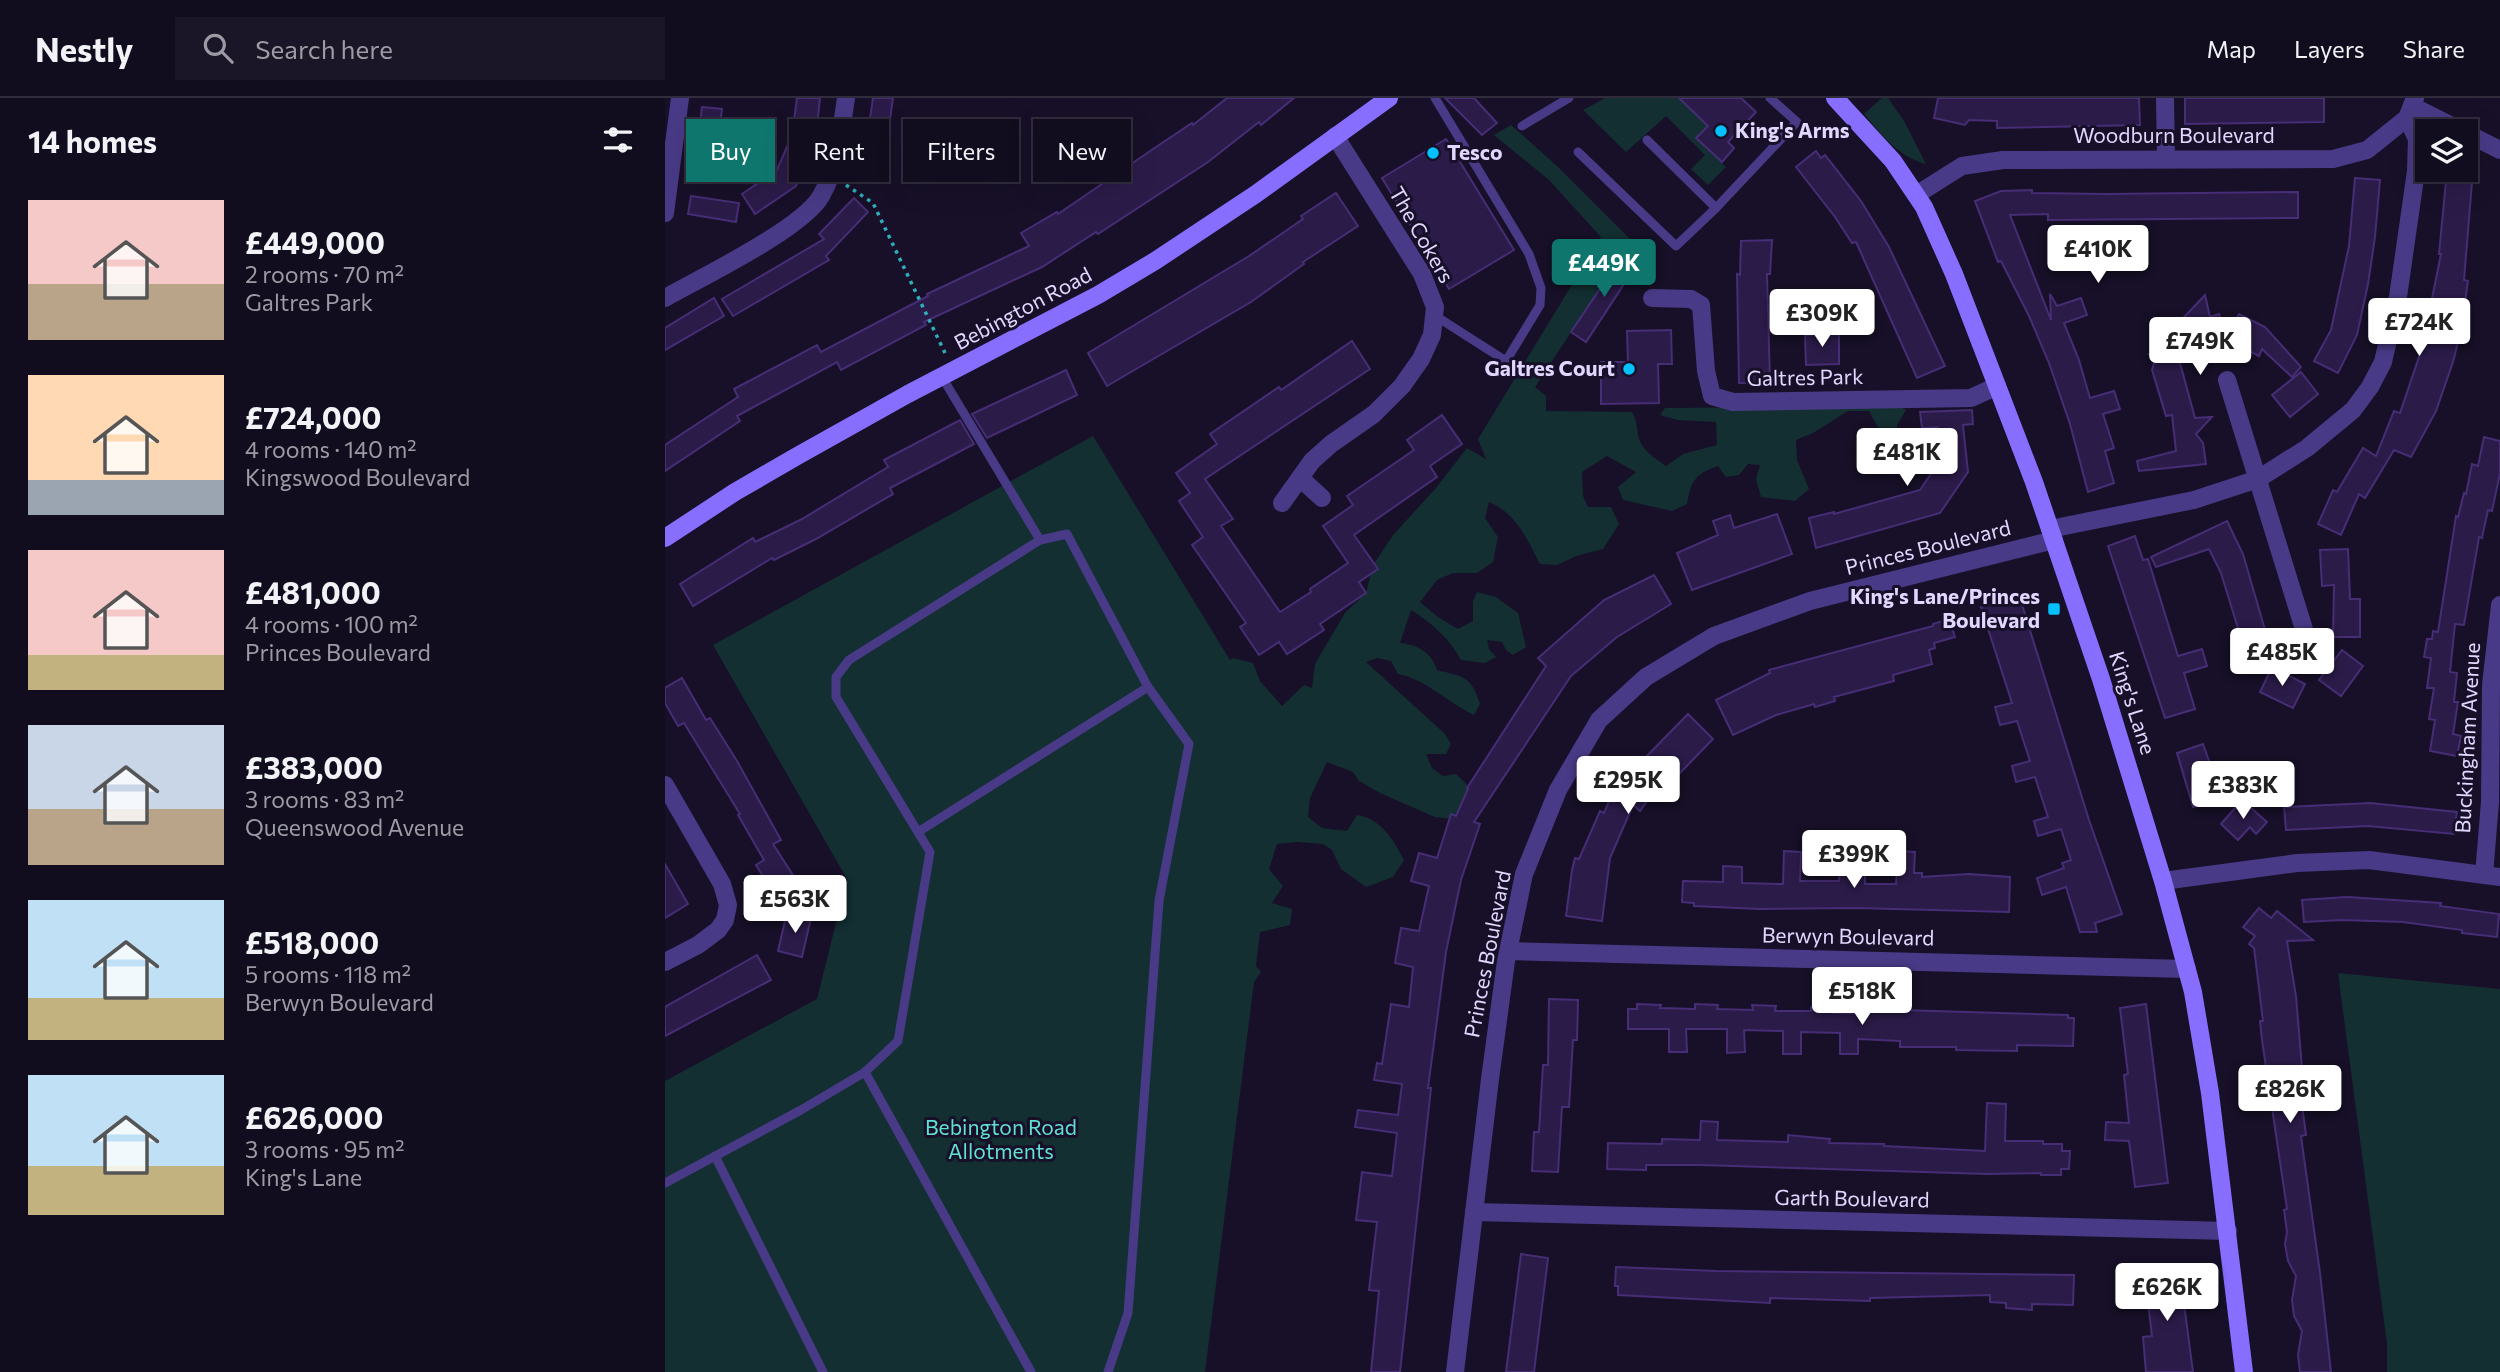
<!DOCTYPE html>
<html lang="en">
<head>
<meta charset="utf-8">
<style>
  body { margin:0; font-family:Commissioner,sans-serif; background:#1a1527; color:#f1f3f6; height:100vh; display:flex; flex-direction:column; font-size:26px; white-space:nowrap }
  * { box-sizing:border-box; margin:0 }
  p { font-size:23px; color:#9c9ba4 }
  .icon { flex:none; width:38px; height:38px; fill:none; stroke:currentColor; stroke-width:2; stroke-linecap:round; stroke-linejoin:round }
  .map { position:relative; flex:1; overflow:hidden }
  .panel { display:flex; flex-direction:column; background:#110c1e; width:665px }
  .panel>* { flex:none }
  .banner { position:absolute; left:21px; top:21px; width:665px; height:63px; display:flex; gap:14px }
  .buttons { position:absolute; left:1750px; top:21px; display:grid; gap:14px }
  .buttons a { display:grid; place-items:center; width:63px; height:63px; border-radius:0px; background:#110c1e; box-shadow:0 7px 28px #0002,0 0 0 2px #302c3c; font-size:35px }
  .price { position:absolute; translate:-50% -60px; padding:0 16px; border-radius:7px; background:#fff; color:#222; font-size:23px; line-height:46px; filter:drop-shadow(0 2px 4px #0008) }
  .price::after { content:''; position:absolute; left:50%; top:42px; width:21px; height:16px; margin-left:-10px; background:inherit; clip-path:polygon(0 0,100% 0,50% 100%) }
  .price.on { background:#0f766e; color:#fff }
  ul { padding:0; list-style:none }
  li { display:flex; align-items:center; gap:21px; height:175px; padding:0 28px }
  li span { display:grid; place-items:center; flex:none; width:196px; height:140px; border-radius:0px; color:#555 }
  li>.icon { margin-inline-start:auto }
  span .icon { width:84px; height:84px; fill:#fffc; stroke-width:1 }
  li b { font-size:30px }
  h2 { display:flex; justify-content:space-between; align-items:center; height:84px; padding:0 28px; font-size:30px }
  .tag { padding:0 24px; border-radius:0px; background:#110c1e; box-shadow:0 7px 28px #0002,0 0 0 2px #302c3c; font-size:24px; line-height:63px }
  .tag.on { background:#0f766e; color:#fff }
  header { display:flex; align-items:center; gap:42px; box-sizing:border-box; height:98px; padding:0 35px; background:#110c1e; border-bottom:2px solid #302c3c }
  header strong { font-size:33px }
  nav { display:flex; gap:38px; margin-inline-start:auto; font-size:24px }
  .search { width:490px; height:63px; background:#1a1527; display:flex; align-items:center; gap:18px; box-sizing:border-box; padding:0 24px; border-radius:0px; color:#9c9ba4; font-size:26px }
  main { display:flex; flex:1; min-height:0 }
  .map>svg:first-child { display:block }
  .green { fill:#132f32 }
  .building { fill:#2b1b49; stroke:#462d75; stroke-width:2 }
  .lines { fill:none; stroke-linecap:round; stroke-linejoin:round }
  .path { stroke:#2fafbb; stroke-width:3.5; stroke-dasharray:3.5 5; stroke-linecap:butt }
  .lane { stroke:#493a87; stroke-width:9 }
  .street { stroke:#493a87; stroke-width:18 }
  .secondary { stroke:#876eff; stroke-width:18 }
  .poi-dot { fill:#03c1ff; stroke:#171028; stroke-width:2.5 }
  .labels { text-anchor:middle; stroke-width:6; stroke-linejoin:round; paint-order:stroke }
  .poi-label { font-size:21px; font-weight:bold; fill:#e1d7ff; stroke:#171028; text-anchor:start }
  .street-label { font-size:21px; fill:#e1d7ff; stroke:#171028 }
  .park-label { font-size:21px; fill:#60e1d4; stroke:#171028 }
</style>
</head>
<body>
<header>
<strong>Nestly</strong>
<div class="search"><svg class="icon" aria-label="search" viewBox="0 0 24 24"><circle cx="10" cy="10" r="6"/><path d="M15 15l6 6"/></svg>Search here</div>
<nav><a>Map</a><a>Layers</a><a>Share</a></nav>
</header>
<main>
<section class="panel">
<h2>14 homes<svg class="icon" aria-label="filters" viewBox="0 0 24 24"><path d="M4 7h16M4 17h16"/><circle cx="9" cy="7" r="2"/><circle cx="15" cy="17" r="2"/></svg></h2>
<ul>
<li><span style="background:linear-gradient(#f6c9c9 60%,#b9a48a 0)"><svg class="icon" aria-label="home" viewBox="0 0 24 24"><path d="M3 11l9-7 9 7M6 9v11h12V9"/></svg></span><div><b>£449,000</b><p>2 rooms · 70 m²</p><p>Galtres Park</p></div></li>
<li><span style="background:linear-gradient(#ffd9b3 75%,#9aa5b1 0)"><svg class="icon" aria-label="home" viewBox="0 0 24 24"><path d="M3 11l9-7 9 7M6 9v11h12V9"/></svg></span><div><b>£724,000</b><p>4 rooms · 140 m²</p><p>Kingswood Boulevard</p></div></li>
<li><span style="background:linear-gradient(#f6c9c9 75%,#c2b280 0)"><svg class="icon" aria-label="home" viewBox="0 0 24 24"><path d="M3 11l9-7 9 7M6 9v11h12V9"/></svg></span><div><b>£481,000</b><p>4 rooms · 100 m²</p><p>Princes Boulevard</p></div></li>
<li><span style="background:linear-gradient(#c9d6e8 60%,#b9a48a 0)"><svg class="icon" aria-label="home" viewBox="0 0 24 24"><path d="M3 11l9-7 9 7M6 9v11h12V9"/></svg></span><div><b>£383,000</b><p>3 rooms · 83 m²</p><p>Queenswood Avenue</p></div></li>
<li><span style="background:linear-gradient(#bfe0f5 70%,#c2b280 0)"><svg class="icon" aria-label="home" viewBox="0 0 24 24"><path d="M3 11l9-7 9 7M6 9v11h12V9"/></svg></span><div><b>£518,000</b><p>5 rooms · 118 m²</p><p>Berwyn Boulevard</p></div></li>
<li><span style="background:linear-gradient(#bfe0f5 65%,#c2b280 0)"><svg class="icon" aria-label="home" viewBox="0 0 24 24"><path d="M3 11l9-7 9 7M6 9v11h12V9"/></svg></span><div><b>£626,000</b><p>3 rooms · 95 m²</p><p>King's Lane</p></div></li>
</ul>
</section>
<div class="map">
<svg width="1835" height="1274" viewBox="0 0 1835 1274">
  <rect width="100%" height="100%" fill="#171028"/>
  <g class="green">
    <polygon points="940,0 1021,0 1018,4 1035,20 1046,25 1031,41 1061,69 1043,87 1026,71 1040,57 1001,18 961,54 918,12"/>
    <path d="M1217 0H1223L1239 23 1261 66C1231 57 1219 39 1199 16Z"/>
    <path d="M846 27 892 68 979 155 971 168 956 158 870 289 881 298V313L967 314C972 323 972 328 973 337 976 352 990 360 1001 368L1018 356 1052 347 1051 324 1012 322 995 317 1000 310 1233 308 1241 312 1232 327 1235 344 1222 345 1204 313H1183L1148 335 1131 342 1132 362 1144 391 1130 403 1096 399 1091 381 1095 367 1083 366 1074 377 1061 379 1053 368C1030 376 1026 383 1022 406L1007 413 958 402 953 389 971 374 942 358 917 374 918 398 923 409H946L954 426 938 451 911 458 892 467 875 466C862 441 851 415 824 404L820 420 833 439 828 464 812 475H788L772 482 755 504 773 519 793 531 808 523V503L812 494 831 499 853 515 861 549 848 557 841 552 837 544 822 542 824 551 831 559 820 565 796 562C784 540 767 525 746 512L735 545C752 546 767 555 772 572 799 579 806 578 815 606L809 617C782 604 762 582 733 576L726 563 712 560 701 564 780 636 786 646 781 656H761L767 670 778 678 791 676 813 697 810 707 788 721 770 719 715 695 694 683 688 674 662 664 645 700 643 719 657 730 682 733 692 717C715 720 729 742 739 762L728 779 701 789 676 771 667 752 658 746 632 744 612 746 604 771 618 788 607 805 627 811 625 827 595 834 591 868 596 874 589 884 540 1274H0V983L152 901 182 781 48 547 428 338 565 562 568 560 588 565 595 583 617 608 639 587 647 590 650 566 680 515 701 495 708 467 728 437 771 390 802 350 821 361 813 341 936 139 884 82 829 37Z"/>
    <polygon points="1673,875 1835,891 1835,1274 1722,1274 1722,1246"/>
  </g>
  <g class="building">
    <polygon points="132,0 155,0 150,46 131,88 90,116 77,96 112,72 127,37"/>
    <polygon points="208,0 228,0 216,85 196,82"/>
    <polygon points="562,0 629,0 596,27 594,24 543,64 433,136 431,134 377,169 259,224 261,227 176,272 172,264 72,318 75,323 0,373 0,347 73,299 69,291 152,247 156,254 263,198 262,196 364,148 356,135 392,114 393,116 491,49 527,25 528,27"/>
    <polygon points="780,0 809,0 832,25 817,37"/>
    <polygon points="1014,0 1076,0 1091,14 1063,44 1069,50 1057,64 1031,40 1043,28"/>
    <polygon points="1273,0 1474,0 1475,27 1332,30 1332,23 1304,22 1300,27 1269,20"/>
    <polygon points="1520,0 1659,0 1659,24 1520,26"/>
    <polygon points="37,9 57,11 51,61 31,59"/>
    <polygon points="781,41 849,152 784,191 717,80"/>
    <polygon points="1151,53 1156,60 1160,57 1196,103 1224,149 1280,268 1252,280 1191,144 1187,145 1170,119 1131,69"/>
    <polygon points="1782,72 1808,72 1799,182 1803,183 1799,210 1794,209 1787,242 1793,244 1788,264 1771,313 1746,359 1729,352 1700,400 1694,396 1676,437 1653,426 1668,392 1672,394 1698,350 1711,358 1729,313 1735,315 1757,250 1776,156 1774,156"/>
    <polygon points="1690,80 1715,82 1710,139 1703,186 1692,237 1673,275 1649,263 1666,232 1673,199 1684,148"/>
    <polygon points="1367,92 1367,95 1441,96 1633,94 1633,120 1383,122 1383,116 1345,117 1386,222 1385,196 1392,208 1416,200 1422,217 1399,225 1414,262 1425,300 1449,293 1455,311 1438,316 1449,350 1440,353 1449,385 1423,394 1405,326 1384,265 1364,218 1336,163 1333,164 1310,103 1336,93"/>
    <polygon points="671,95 693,128 638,164 639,166 586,204 442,288 423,255 584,158 638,121 636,118"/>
    <polygon points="26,98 74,105 71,124 23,116"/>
    <polygon points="189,100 203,114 161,158 164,162 68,218 57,201 159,141 154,136"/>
    <polygon points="1107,142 1105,176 1102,176 1105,284 1074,285 1072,176 1075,177 1076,143"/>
    <polygon points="957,158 971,168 921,244 906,234"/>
    <polygon points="1540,197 1545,219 1554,216 1561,240 1574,216 1600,229 1636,269 1627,279 1597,251 1594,258 1546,233 1515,265 1530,320 1547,319 1531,336 1538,345 1541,366 1474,373 1472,363 1511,353 1507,317 1501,318 1487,272 1491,258 1484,256"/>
    <polygon points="49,200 59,218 0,252 0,230"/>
    <polygon points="1006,232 1007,266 993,266 994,305 936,306 936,264 963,264 962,233"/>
    <polygon points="1174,236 1174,266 1141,267 1140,237"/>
    <polygon points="687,243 705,271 540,381 568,421 556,428 615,514 646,494 645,491 683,465 658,428 688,407 682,398 749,352 742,342 777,317 797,346 765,368 772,379 689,437 713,471 694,484 701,495 655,526 659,532 622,556 614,544 594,557 575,529 581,525 527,447 538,439 514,403 525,395 511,375 552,346 545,336 614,289 616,292"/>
    <polygon points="401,272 412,297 322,340 307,316"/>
    <polygon points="1636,274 1653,296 1625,319 1607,297"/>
    <polygon points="1307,312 1308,326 1298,327 1303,374 1275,415 1151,450 1144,420 1169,414 1169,416 1255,392 1276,361 1273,329 1257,330 1255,314"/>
    <polygon points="295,322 309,346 225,390 228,396 151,441 109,462 107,460 28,508 15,486 88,440 90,444 137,421 223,369 219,362"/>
    <polygon points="1819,339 1835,343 1835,375 1827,413 1823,412 1817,440 1814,439 1799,527 1790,526 1785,574 1792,575 1789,604 1793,604 1788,636 1796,638 1792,658 1765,653 1770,622 1764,621 1769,590 1762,590 1766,560 1759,559 1762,541 1767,541 1768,533 1773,534 1791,418 1793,419 1799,395 1801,396 1807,366 1813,368"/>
    <polygon points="1112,416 1127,456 1027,492 1012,455 1053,437 1048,423 1065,417 1069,430"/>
    <polygon points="1562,423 1578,456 1607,556 1583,563 1556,475 1544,451 1491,469 1486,459"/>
    <polygon points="1470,438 1478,462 1483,461 1513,558 1537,551 1542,568 1519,575 1530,611 1500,620 1443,448"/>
    <polygon points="1683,451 1685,501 1695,501 1695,539 1668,539 1669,487 1657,488 1655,452"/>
    <polygon points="989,477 1006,506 952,539 906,578 809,724 815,726 796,782 781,854 763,990 766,990 735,1274 706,1274 714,1193 704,1192 712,1124 691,1122 697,1074 727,1078 732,1035 690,1029 693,1012 733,1017 737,986 709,982 712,965 717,966 726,906 744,909 748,869 730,865 736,830 754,833 764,788 746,783 754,755 772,760 786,716 791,718 803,691 802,690 881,568 873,560 939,502"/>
    <polygon points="1354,497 1424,722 1457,816 1430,825 1432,834 1415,834 1401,789 1377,797 1372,780 1399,770 1397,765 1406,762 1396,731 1373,738 1369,723 1383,719 1370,679 1351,684 1347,668 1365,663 1352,623 1335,627 1330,609 1347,605 1316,509"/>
    <polygon points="1284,521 1290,539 1269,545 1270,550 1264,552 1267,566 1228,577 1229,583 1169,599 1170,603 1150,609 1149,606 1111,617 1068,637 1051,602 1105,575 1104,572 1268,528 1268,526"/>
    <polygon points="1677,552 1698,568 1676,598 1654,582"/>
    <polygon points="1607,569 1640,586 1628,610 1595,594"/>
    <polygon points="17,580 41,622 45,620 72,663 116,742 108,746 133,785 111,799 91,767 99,762 73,717 75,716 19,625 13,628 0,605 0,590"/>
    <polygon points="1023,616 1048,641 1015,675 1007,667 975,713 968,707 945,760 937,823 901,818 907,772 910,760 914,761 935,713 939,715 944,703 975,660 978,662"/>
    <polygon points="1538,646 1547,671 1550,670 1559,699 1528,709 1512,655"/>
    <polygon points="1577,702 1602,724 1591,736 1585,729 1573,742 1556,726"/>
    <polygon points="1705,705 1792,714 1789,736 1703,728 1621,732 1619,709"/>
    <polygon points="1119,753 1136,754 1135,783 1174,783 1175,765 1200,767 1200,786 1231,786 1233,753 1250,754 1249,775 1257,775 1257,779 1304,776 1345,779 1344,814 1191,810 1094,811 1029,808 1029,805 1017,804 1018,783 1058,784 1058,768 1077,769 1077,785 1118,786"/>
    <polygon points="0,766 23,806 0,820"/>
    <polygon points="1682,799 1776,805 1775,808 1834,816 1832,839 1797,835 1797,832 1738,824 1677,822 1639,824 1637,802"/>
    <polygon points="1594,810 1606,820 1612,813 1648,842 1622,843 1631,898 1640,1006 1637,1007 1641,1037 1636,1038 1655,1175 1666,1274 1635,1274 1633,1257 1637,1233 1629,1218 1627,1202 1631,1178 1623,1163 1620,1146 1622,1134 1619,1112 1622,1111 1597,942 1595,923 1598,923 1589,850 1584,846 1590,838 1578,829"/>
    <polygon points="122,814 146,820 137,859 113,853"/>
    <polygon points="92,857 106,882 0,938 0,909"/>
    <polygon points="884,901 913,902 912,942 908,942 904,1009 897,1009 893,1074 867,1073 869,1034 874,1034 878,967 883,967"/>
    <polygon points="972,906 996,907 995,910 1030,911 1030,906 1053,907 1052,911 1088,912 1087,907 1111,908 1110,913 1146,913 1146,909 1158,910 1169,910 1168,915 1203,916 1203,911 1403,917 1403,920 1409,920 1408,948 1352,947 1352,953 1291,952 1291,949 1235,949 1235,943 1193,941 1193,956 1175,956 1175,935 1136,934 1136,956 1118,956 1118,933 1079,932 1080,954 1062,955 1062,931 1021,931 1022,954 1004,954 1004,931 963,931 963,911 972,911"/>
    <polygon points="1481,906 1503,1085 1470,1089 1464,1043 1440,1042 1441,1024 1464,1025 1459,977 1463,976 1455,910"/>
    <polygon points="1322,1005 1341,1006 1340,1043 1378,1043 1378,1046 1397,1046 1397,1053 1405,1053 1404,1071 1396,1071 1396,1077 1376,1077 1376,1075 1322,1076 1036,1067 981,1067 981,1072 942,1071 943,1045 997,1046 997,1041 1035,1042 1036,1023 1053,1024 1052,1042 1123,1044 1123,1037 1165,1041 1164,1045 1219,1046 1219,1048 1320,1053"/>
    <polygon points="856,1156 883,1160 877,1209 869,1274 841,1274"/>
    <polygon points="1514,1168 1528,1274 1481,1274 1478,1239 1487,1238 1479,1172"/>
    <polygon points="951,1169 1052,1173 1409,1177 1408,1207 1367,1206 1367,1212 1341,1210 1341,1205 1325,1204 1325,1197 1205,1200 1205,1203 1105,1200 1105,1205 953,1197 953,1188 950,1188"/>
  </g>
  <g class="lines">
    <polyline class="path" points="181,87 208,105 280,255"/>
    <g class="lane">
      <polyline points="857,28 904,0"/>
      <polyline points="982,42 1051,110"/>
      <polyline points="913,54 1011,148 1051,110 1132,24 1105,0"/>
      <polyline points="769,217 841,263 875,207 876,190 864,156 770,0"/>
      <polyline points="253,734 483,589 402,436 375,442"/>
      <polyline points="200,974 366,1274"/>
      <polyline points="50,1058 158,1274"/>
      <polyline points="0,1085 136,1012 200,974 233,943 265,754 171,599 171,579 184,562 375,442 277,279"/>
      <polyline points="443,1274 463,1215 494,803 524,646 483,589"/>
    </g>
    <g class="street">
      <polyline points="1500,0 1501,61"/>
      <polyline points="1747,8 1797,33"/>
      <polyline points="1801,35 1835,52"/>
      <polyline points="1251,97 1297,68 1338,62 1668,61 1702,52 1742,20 1750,0"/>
      <polyline points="0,115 15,0"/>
      <path d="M0 200C37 179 137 131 156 98 173 69 176 33 181 0"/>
      <polyline points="987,200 1026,201 1036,207 1041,273 1047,298 1068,304 1306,300 1332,288"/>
      <polyline points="1562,282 1642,541"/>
      <polyline points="635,380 657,400"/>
      <polyline points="617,405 647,363 666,346 709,316 737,288 756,261 767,237 770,209 757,176 670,38"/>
      <polyline points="1385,431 1529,402 1593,381 1642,350 1688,312 1705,289 1718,264 1733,199 1751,73 1752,41 1742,20"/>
      <polyline points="0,687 57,786 63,807 60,822 53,832 33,847 0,864"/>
      <polyline points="1819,777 1825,704 1826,587 1835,507"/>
      <polyline points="1498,783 1632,765 1704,762 1835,779"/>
      <polyline points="843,853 1522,871"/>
      <polyline points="809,1114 1563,1133"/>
      <polyline points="790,1274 825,981 841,863 859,776 893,692 934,622 981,579 1049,538 1145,503 1389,442"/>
    </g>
    <g class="secondary">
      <polyline points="1170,0 1228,63 1259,109 1289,176 1369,384 1436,581 1498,783 1528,894 1545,995 1579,1274"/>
      <polyline points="0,440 70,394 134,357 243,296 433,197 490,163 591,96 724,0"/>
    </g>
  </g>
  <g class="poi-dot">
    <circle cx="1056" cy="33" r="7"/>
    <circle cx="768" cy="55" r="7"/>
    <circle cx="964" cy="271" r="7"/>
    <rect x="1382" y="504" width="14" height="14" rx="3.5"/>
  </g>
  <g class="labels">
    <g class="poi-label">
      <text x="1070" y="40">King's Arms</text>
      <text x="782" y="62">Tesco</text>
      <text x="950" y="278" text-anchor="end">Galtres Court</text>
      <text x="1375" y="506" text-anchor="end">King's Lane/Princes<tspan x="1375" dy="24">Boulevard</tspan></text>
    </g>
    <g class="street-label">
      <text x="1509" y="45">Woodburn Boulevard</text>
      <text transform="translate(756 137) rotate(60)" y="7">The Cokers</text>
      <text transform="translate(358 211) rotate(-28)" y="7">Bebington Road</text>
      <text transform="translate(1140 280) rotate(-1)" y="7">Galtres Park</text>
      <text transform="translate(1263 450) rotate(-14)" y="7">Princes Boulevard</text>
      <text transform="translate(1467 605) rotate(72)" y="7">King's Lane</text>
      <text transform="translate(1803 640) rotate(-87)" y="7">Buckingham Avenue</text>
      <text transform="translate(1183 839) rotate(1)" y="7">Berwyn Boulevard</text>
      <text transform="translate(823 856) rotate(-79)" y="7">Princes Boulevard</text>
      <text transform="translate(1187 1101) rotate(1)" y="7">Garth Boulevard</text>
    </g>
    <g class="park-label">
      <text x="336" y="1037">Bebington Road<tspan x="336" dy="24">Allotments</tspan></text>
    </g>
  </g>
</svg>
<div class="buttons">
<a><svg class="icon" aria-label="layers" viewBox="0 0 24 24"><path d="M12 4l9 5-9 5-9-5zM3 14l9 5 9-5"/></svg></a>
</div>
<b class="price" style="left:1433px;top:187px">£410K</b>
<b class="price on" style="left:939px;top:201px">£449K</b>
<b class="price" style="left:1157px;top:251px">£309K</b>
<b class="price" style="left:1754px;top:260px">£724K</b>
<b class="price" style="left:1535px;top:279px">£749K</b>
<b class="price" style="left:1242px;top:390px">£481K</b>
<b class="price" style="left:1617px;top:590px">£485K</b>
<b class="price" style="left:963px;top:718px">£295K</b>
<b class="price" style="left:1578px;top:723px">£383K</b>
<b class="price" style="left:1189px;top:792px">£399K</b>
<b class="price" style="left:130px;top:837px">£563K</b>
<b class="price" style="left:1197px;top:929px">£518K</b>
<b class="price" style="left:1625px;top:1027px">£826K</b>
<b class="price" style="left:1502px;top:1225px">£626K</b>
<div class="banner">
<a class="tag on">Buy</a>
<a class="tag">Rent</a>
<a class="tag">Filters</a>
<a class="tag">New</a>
</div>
</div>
</main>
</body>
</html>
